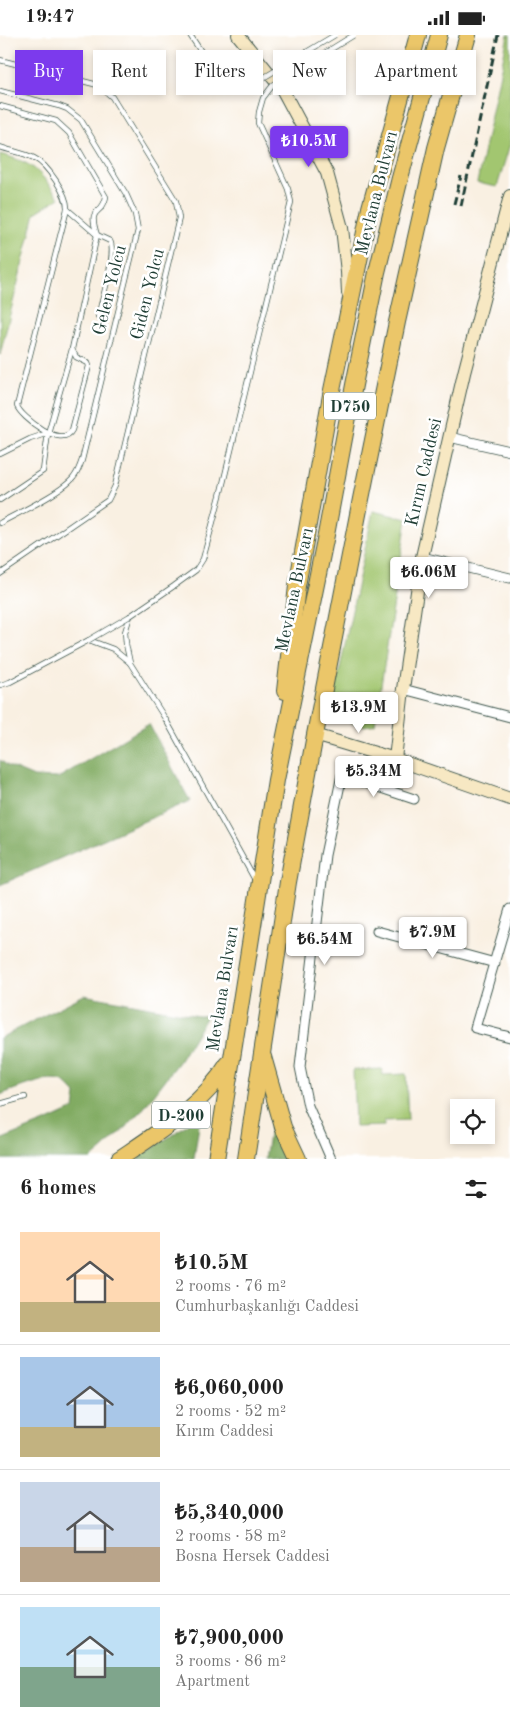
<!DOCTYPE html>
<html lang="en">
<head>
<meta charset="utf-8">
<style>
  body { margin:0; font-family:"Old Standard TT",serif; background:#f6f6f6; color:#222; height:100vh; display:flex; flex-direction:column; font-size:19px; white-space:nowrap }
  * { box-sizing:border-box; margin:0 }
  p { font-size:16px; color:#767676 }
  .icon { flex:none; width:28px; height:28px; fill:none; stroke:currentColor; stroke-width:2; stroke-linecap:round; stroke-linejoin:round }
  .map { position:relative; height:1124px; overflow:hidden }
  .side { display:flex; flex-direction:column; background:#fff; flex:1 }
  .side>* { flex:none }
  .top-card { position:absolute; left:15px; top:15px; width:480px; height:45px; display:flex; gap:10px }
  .buttons { position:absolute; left:450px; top:1064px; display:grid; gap:10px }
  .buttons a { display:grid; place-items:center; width:45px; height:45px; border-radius:0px; background:#fff; box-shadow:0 2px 8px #0003; font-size:25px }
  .price { position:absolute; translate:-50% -42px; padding:0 11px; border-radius:5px; background:#fff; color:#222; font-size:16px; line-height:32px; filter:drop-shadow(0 1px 2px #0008) }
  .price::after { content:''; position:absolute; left:50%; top:30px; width:15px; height:11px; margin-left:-8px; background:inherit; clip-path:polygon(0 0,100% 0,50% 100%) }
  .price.selected { background:#7c3aed; color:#fff }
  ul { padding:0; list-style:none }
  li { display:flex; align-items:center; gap:15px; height:125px; padding:0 20px }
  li+li { border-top:1px solid #e0e0e0 }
  li span { display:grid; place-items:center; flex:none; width:140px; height:100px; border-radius:0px; color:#555 }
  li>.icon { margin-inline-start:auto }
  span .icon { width:60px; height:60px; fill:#fffc; stroke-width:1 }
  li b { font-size:21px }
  h2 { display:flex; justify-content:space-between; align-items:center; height:60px; padding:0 20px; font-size:21px }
  .tag { padding:0 18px; border-radius:0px; background:#fff; box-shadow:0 2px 8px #0003; font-size:18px; line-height:45px }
  .tag.selected { background:#7c3aed; color:#fff }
  .status { display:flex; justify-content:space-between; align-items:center; height:35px; padding:0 25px; background:#fff; direction:ltr }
  .status svg { height:14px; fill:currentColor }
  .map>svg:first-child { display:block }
  .green { fill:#a2c66f; stroke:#608252 }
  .forest { fill:#81ab62; stroke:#50744b }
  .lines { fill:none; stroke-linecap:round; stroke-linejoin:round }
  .lane-casing { stroke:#40584e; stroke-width:6 }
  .street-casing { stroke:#40584e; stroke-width:11 }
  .secondary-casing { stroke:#40584e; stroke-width:14 }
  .highway-casing { stroke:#40584e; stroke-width:18 }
  .lane { stroke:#fff; stroke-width:4.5 }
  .street { stroke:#fff; stroke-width:9 }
  .secondary { stroke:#f7e8c3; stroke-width:12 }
  .highway { stroke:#ebc669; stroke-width:16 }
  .rail { stroke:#1f3d34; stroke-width:3; stroke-dasharray:8 4; stroke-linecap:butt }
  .lane-bridge-casing { stroke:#40584e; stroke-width:6; stroke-linecap:butt }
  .lane-bridge { stroke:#fff; stroke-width:4.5 }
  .labels { text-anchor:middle; stroke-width:5; stroke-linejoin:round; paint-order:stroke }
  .shield { fill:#fff; stroke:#627771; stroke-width:1 }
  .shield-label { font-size:16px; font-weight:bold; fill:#1f3d34 }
  .street-label { font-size:18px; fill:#1f3d34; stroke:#fff }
</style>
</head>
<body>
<div class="status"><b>19:47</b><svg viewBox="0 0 49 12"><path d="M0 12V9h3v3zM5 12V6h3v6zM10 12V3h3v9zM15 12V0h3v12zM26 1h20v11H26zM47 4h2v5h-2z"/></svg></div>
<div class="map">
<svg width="510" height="1124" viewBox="0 0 510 1124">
  <rect width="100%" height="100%" fill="#fff"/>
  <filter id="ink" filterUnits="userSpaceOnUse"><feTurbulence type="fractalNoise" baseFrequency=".02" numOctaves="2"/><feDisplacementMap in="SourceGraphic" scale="10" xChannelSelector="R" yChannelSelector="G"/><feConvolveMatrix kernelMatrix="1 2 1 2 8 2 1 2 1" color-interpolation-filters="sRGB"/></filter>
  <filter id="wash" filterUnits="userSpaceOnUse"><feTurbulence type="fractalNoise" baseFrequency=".0096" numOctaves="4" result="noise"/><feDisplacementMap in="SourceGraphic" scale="20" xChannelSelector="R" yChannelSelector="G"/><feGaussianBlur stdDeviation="1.12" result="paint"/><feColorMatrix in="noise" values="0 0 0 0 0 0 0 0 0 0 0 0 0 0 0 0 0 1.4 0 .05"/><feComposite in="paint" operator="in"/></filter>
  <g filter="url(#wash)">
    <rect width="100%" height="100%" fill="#f9f0e2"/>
    <g class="green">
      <polygon points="508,0 510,0 510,109 497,152 477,148"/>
      <path d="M0 119C36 129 37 134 59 163L35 178 0 320Z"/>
      <path d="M373 476 407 484 375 689C357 695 343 684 332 671Z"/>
      <polygon points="382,1034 383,1040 406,1039 408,1085 384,1086 384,1091 355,1092 353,1035"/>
    </g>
    <g class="forest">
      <polygon points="149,689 190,766 0,850 0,725 8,731 34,742 58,743"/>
      <path d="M84 960 199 981 208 980 179 1027 140 1078 105 1112 91 1124H0V1105L50 1085 74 1074 76 1059C73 1056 69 1051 65 1048 49 1039 16 1054 0 1060V1003Z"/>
      <polygon points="201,1077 194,1124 137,1124 182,1093"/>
      <polygon points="271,1088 279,1111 287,1124 265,1124"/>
    </g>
  </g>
  <g filter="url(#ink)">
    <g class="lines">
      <g class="lane-casing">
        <g id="lane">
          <polyline points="0,25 94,49 103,54 112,62 176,166 179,183 115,451 108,465 0,539"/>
          <path d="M0 56 59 71 67 74 81 85 126 159 135 179 138 195 82 425C80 431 78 437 74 442 63 457 18 478 0 488"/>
          <path d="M0 71 56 86 69 98 106 162C102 183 87 169 97 200L72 314 76 322 88 328 89 331 72 395C62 415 21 382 17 371L67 174C68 160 47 129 34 123 24 118 11 116 0 112"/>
          <path d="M67 174 97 200 110 206C117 218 102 265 98 281"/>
          <polyline points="0,419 30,404 48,398"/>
          <polyline points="0,465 43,436 48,398 72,314"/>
          <polyline points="130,581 125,597 126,609 130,628 166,685 255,845"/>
          <polyline points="0,650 10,647 89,605 113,614 129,627"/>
          <polyline points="0,1069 25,1062"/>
        </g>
      </g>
      <g class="street-casing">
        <g id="street">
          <polyline points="449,402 510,416"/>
          <polyline points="422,522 510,543"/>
          <polyline points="403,654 510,682"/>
          <polyline points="510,874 475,993 510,1002"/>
          <polyline points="377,896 495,928"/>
          <polyline points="331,1124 308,1071 300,1032 325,820 342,740 414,764"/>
        </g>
      </g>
      <g class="secondary-casing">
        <g id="secondary">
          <polyline points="238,0 282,54 327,138 342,193 347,237 348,258"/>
          <polyline points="315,700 395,724 510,764"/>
          <polyline points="395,724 403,654 422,522 464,338 510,161"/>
        </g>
      </g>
      <g class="highway-casing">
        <g id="highway">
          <polyline points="285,656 297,551 331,360 370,173 418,0"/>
          <polyline points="263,1022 283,1092 298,1124"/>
          <path d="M119 1124C159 1097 203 1070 228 1029"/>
          <polyline points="216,1124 276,745 326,500 354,350 377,237 400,143 439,0"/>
          <polyline points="246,1124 288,847 315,700 361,464 397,287 436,113 468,0"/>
        </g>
      </g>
      <use href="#lane" class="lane"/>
      <use href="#street" class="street"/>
      <use href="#secondary" class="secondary"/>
      <use href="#highway" class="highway"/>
      <g class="rail">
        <polyline points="454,169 461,141"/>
        <polyline points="461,171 498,0"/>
      </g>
      <g class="lane-bridge-casing">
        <g id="lane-bridge">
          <polyline points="190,0 208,27 221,37 235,43 258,46 335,0"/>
          <polyline points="89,605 130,581 174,551 196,535 203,524 220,461 291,167 288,154 258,88 259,77 263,63 273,50 354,0"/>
        </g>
      </g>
      <use href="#lane-bridge" class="lane-bridge"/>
    </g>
  </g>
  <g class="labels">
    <g class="shield">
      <rect x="324" y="357.5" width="52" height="27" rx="4"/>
      <rect x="152" y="1066.5" width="58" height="27" rx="4"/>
    </g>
    <g class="shield-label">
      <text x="350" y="377">D750</text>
      <text x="181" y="1086">D-200</text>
    </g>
    <g class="street-label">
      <text transform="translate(376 158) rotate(-76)" y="6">Mevlana Bulvarı</text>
      <text transform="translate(109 255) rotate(-76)" y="6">Gelen Yolcu</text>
      <text transform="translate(147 259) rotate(-76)" y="6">Giden Yolcu</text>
      <text transform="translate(423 437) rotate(-77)" y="6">Kırım Caddesi</text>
      <text transform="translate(294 555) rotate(-78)" y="6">Mevlana Bulvarı</text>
      <text transform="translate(222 954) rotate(-81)" y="6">Mevlana Bulvarı</text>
    </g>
  </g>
</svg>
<div class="buttons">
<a><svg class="icon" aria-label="locate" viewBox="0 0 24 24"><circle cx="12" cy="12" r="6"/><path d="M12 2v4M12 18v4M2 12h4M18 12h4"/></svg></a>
</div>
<b class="price selected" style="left:309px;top:133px">₺10.5M</b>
<b class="price" style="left:429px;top:564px">₺6.06M</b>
<b class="price" style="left:359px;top:699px">₺13.9M</b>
<b class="price" style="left:374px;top:763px">₺5.34M</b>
<b class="price" style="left:433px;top:924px">₺7.9M</b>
<b class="price" style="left:325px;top:931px">₺6.54M</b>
<div class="top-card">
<a class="tag selected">Buy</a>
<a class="tag">Rent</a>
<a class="tag">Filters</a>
<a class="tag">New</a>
<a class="tag">Apartment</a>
</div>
</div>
<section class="side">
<h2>6 homes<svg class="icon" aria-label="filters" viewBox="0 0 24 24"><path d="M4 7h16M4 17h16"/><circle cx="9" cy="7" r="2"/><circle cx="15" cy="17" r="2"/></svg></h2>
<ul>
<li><span style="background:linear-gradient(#ffd9b3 70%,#c2b280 0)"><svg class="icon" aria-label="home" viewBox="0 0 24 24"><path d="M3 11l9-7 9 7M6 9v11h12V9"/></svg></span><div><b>₺10.5M</b><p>2 rooms · 76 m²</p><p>Cumhurbaşkanlığı Caddesi</p></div></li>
<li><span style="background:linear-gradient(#a9c7e8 70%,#c2b280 0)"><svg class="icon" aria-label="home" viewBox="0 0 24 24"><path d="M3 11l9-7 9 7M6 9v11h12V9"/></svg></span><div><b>₺6,060,000</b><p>2 rooms · 52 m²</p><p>Kırım Caddesi</p></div></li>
<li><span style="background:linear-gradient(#c9d6e8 65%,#b9a48a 0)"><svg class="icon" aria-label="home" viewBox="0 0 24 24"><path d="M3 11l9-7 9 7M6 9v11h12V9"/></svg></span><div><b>₺5,340,000</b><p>2 rooms · 58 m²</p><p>Bosna Hersek Caddesi</p></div></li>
<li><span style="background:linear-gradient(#bfe0f5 60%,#7fa58c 0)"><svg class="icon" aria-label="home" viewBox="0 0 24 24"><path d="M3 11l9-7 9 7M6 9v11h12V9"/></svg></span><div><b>₺7,900,000</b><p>3 rooms · 86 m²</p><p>Apartment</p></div></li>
</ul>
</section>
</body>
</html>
